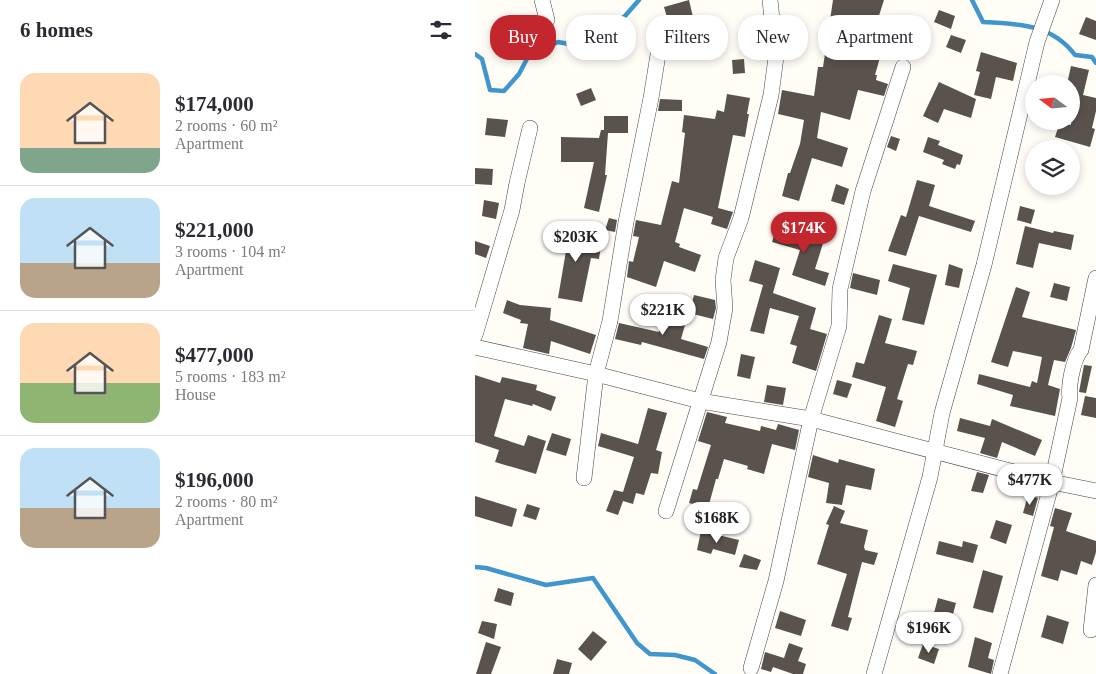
<!DOCTYPE html>
<html lang="en">
<head>
<meta charset="utf-8">
<style>
  body { margin:0; font-family:Georgia,serif; background:#f7f7f7; color:#2b2b33; height:100vh; display:flex; flex-direction:column; font-size:19px; white-space:nowrap }
  * { box-sizing:border-box; margin:0 }
  p { font-size:16px; color:#7c7c81 }
  .icon { flex:none; width:28px; height:28px; fill:none; stroke:currentColor; stroke-width:2; stroke-linecap:round; stroke-linejoin:round }
  .map { position:relative; flex:1; overflow:hidden }
  .side { display:flex; flex-direction:column; background:#fff; width:475px }
  .side>* { flex:none }
  .banner { position:absolute; left:15px; top:15px; width:475px; height:45px; display:flex; gap:10px }
  .needle { width:32px; rotate:286deg }
  .controls { position:absolute; left:550px; top:75px; display:grid; gap:10px }
  .controls a { display:grid; place-items:center; width:55px; height:55px; border-radius:50%; background:#fff; box-shadow:0 2px 8px #0003; font-size:25px }
  .price { position:absolute; translate:-50% -42px; padding:0 11px; border-radius:18px; background:#fff; color:#222; font-size:16px; line-height:32px; filter:drop-shadow(0 1px 2px #0008) }
  .price::after { content:''; position:absolute; left:50%; top:30px; width:15px; height:11px; margin-left:-8px; background:inherit; clip-path:polygon(0 0,100% 0,50% 100%) }
  .price.selected { background:#c4262e; color:#fff }
  ul { padding:0; list-style:none }
  li { display:flex; align-items:center; gap:15px; height:125px; padding:0 20px }
  li+li { border-top:1px solid #e1e1e2 }
  li span { display:grid; place-items:center; flex:none; width:140px; height:100px; border-radius:15px; color:#555 }
  li>.icon { margin-inline-start:auto }
  span .icon { width:60px; height:60px; fill:#fffc; stroke-width:1 }
  li b { font-size:21px }
  h2 { display:flex; justify-content:space-between; align-items:center; height:60px; padding:0 20px; font-size:21px }
  .chip { padding:0 18px; border-radius:20px; background:#fff; box-shadow:0 2px 8px #0003; font-size:18px; line-height:45px }
  .chip.selected { background:#c4262e; color:#fff }
  main { display:flex; flex:1; min-height:0 }
  .map>svg:first-child { display:block }
  .lines { fill:none; stroke-linecap:round; stroke-linejoin:round }
  .stream { stroke:#3f96cf; stroke-width:4.5 }
  .building { fill:#5a524d }
  .minor-casing { stroke:#444; stroke-width:16 }
  .minor { stroke:#fff; stroke-width:15 }
</style>
</head>
<body>
<main>
<section class="side">
<h2>6 homes<svg class="icon" aria-label="filters" viewBox="0 0 24 24"><path d="M4 7h16M4 17h16"/><circle cx="9" cy="7" r="2"/><circle cx="15" cy="17" r="2"/></svg></h2>
<ul>
<li><span style="background:linear-gradient(#ffd9b3 75%,#7fa58c 0)"><svg class="icon" aria-label="home" viewBox="0 0 24 24"><path d="M3 11l9-7 9 7M6 9v11h12V9"/></svg></span><div><b>$174,000</b><p>2 rooms · 60 m²</p><p>Apartment</p></div></li>
<li><span style="background:linear-gradient(#bfe0f5 65%,#b9a48a 0)"><svg class="icon" aria-label="home" viewBox="0 0 24 24"><path d="M3 11l9-7 9 7M6 9v11h12V9"/></svg></span><div><b>$221,000</b><p>3 rooms · 104 m²</p><p>Apartment</p></div></li>
<li><span style="background:linear-gradient(#ffd9b3 60%,#8fb573 0)"><svg class="icon" aria-label="home" viewBox="0 0 24 24"><path d="M3 11l9-7 9 7M6 9v11h12V9"/></svg></span><div><b>$477,000</b><p>5 rooms · 183 m²</p><p>House</p></div></li>
<li><span style="background:linear-gradient(#bfe0f5 60%,#b9a48a 0)"><svg class="icon" aria-label="home" viewBox="0 0 24 24"><path d="M3 11l9-7 9 7M6 9v11h12V9"/></svg></span><div><b>$196,000</b><p>2 rooms · 80 m²</p><p>Apartment</p></div></li>
</ul>
</section>
<div class="map">
<svg width="621" height="674" viewBox="0 0 621 674">
  <rect width="100%" height="100%" fill="#fffdf5"/>
  <g class="lines">
    <g class="stream">
      <path d="M497 0 508 22C543 24 577 24 600 55L617 57 621 63"/>
      <polyline points="0,54 7,59 15,90 29,91 44,74 54,55 83,42 111,47 150,16 164,0"/>
      <polyline points="0,567 11,568 71,585 118,578 162,643 175,654 200,655 220,660 240,674"/>
    </g>
  </g>
  <g class="building">
    <polygon points="214,0 218,17 194,24 189,7"/>
    <polygon points="358,0 409,0 393,50 406,54 400,75 402,75 401,80 413,84 409,96 383,90 375,120 346,112 342,138 373,148 367,167 337,158 324,201 307,196 313,173 315,173 325,144 329,120 303,114 307,90 339,96 343,67 348,67"/>
    <polygon points="464,10 480,16 476,29 459,22"/>
    <polygon points="611,17 621,21 621,40 604,34"/>
    <polygon points="288,19 290,40 275,42 272,22"/>
    <polygon points="476,35 491,40 486,53 471,47"/>
    <polygon points="506,52 542,63 538,81 521,77 516,99 499,95 505,72 501,71"/>
    <polygon points="269,59 270,73 258,74 257,60"/>
    <polygon points="596,66 614,70 608,95 621,98 621,111 617,128 620,129 615,147 580,137 585,122 596,125 596,84 592,84"/>
    <polygon points="464,82 501,99 496,118 469,109 463,123 448,116"/>
    <polygon points="116,88 121,100 106,106 101,94"/>
    <polygon points="252,94 275,98 272,114 274,114 270,137 258,135 243,208 258,212 252,229 236,224 238,217 209,208 200,242 205,244 204,247 226,255 220,272 189,261 181,287 152,277 154,261 158,262 164,237 158,236 161,220 186,225 197,181 204,183 210,133 207,132 209,115 240,119 242,110 249,112"/>
    <polygon points="185,99 207,100 207,111 183,111"/>
    <polygon points="129,116 153,116 153,133 133,133 130,175 132,175 124,212 109,208 119,162 86,162 86,137 124,138 126,130 129,130"/>
    <polygon points="12,118 33,120 30,137 10,135"/>
    <polygon points="416,136 425,139 421,151 412,147"/>
    <polygon points="453,137 465,141 463,145 488,155 485,165 482,164 480,169 467,164 469,160 448,152"/>
    <polygon points="0,168 18,169 17,185 0,184"/>
    <polygon points="442,180 460,185 454,206 500,221 496,232 444,216 431,256 413,251 426,215 431,217"/>
    <polygon points="361,184 374,189 369,205 356,201"/>
    <polygon points="9,200 24,203 21,219 7,216"/>
    <polygon points="545,206 560,210 556,224 542,220"/>
    <polygon points="134,218 142,220 140,232 130,230"/>
    <polygon points="302,226 330,235 331,232 350,237 340,269 354,273 350,286 317,275 325,250 297,242"/>
    <polygon points="550,226 578,233 579,231 599,235 596,250 564,243 558,268 541,264"/>
    <polygon points="83,232 104,236 104,235 127,238 124,259 116,258 107,302 83,298 91,251 80,249"/>
    <polygon points="0,241 15,246 11,258 0,254"/>
    <polygon points="280,260 305,268 298,293 341,308 335,329 352,334 341,371 317,363 322,346 315,344 324,316 295,308 289,334 275,331 288,285 274,281"/>
    <polygon points="418,264 462,275 449,325 427,320 435,288 413,281"/>
    <polygon points="474,264 488,269 484,288 470,285"/>
    <polygon points="378,273 405,280 402,295 375,288"/>
    <polygon points="579,283 595,287 592,301 575,297"/>
    <polygon points="541,287 555,292 547,317 601,330 596,348 590,362 579,360 573,385 585,389 580,416 535,406 538,395 502,384 504,374 555,387 557,381 562,383 567,357 538,351 533,367 516,362"/>
    <polygon points="219,295 240,300 241,308 238,319 214,313"/>
    <polygon points="32,300 45,305 76,308 75,320 121,335 115,354 76,341 74,354 48,348 53,324 45,323 46,320 28,313"/>
    <polygon points="190,312 212,318 206,339 233,347 229,359 167,342 166,345 140,339 144,323 184,332"/>
    <polygon points="404,315 417,319 410,343 442,351 438,365 433,364 422,399 428,401 420,427 401,421 411,387 377,377 381,362 389,364"/>
    <polygon points="266,354 280,357 275,379 262,376"/>
    <polygon points="609,365 617,366 611,393 604,392"/>
    <polygon points="0,375 25,383 27,377 62,385 61,390 81,397 76,411 58,404 57,406 30,399 19,436 49,446 53,435 71,441 61,474 20,462 24,450 0,442"/>
    <polygon points="362,380 377,384 372,398 358,394"/>
    <polygon points="292,385 311,388 308,405 289,402"/>
    <polygon points="610,396 621,398 621,418 606,415"/>
    <polygon points="173,408 192,413 181,450 187,452 183,474 176,473 169,495 161,493 158,504 148,501 143,515 131,511 139,490 148,492 159,457 123,446 126,433 163,444"/>
    <polygon points="232,412 252,417 250,423 285,431 286,426 301,430 303,424 324,430 320,450 297,444 289,474 272,469 273,466 249,459 243,479 241,479 233,508 214,503 218,489 222,490 236,445 223,441"/>
    <polygon points="485,418 515,426 517,419 567,440 560,456 527,442 522,458 505,453 510,438 482,431"/>
    <polygon points="77,433 96,439 91,456 71,450"/>
    <polygon points="338,455 363,463 364,459 400,469 396,490 371,485 367,505 351,503 354,483 333,477"/>
    <polygon points="502,472 514,475 508,493 496,491"/>
    <polygon points="553,495 563,498 558,516 548,513"/>
    <polygon points="0,496 42,509 37,527 0,516"/>
    <polygon points="52,504 65,508 61,520 48,516"/>
    <polygon points="359,506 370,511 365,523 393,530 389,547 390,550 403,553 399,565 387,562 373,617 377,618 373,631 356,626 372,574 342,564 354,525 351,524"/>
    <polygon points="580,508 597,513 591,531 621,541 621,552 617,565 606,561 602,575 586,570 583,581 566,576 579,527 575,526"/>
    <polygon points="521,520 537,525 531,544 515,538"/>
    <polygon points="226,531 264,540 260,555 238,549 236,554 222,550"/>
    <polygon points="464,541 487,547 488,541 503,545 498,563 461,554"/>
    <polygon points="269,554 286,560 282,570 264,567"/>
    <polygon points="508,570 528,576 518,613 498,608"/>
    <polygon points="23,588 39,593 36,606 19,601"/>
    <polygon points="463,598 481,603 477,618 459,613"/>
    <polygon points="305,611 331,620 326,636 300,628"/>
    <polygon points="572,615 594,622 588,644 566,637"/>
    <polygon points="7,621 22,624 19,639 3,633"/>
    <polygon points="118,631 132,642 116,661 103,649"/>
    <polygon points="500,637 517,643 513,658 519,660 516,674 493,667"/>
    <polygon points="11,642 26,647 16,674 1,674"/>
    <polygon points="314,643 328,648 323,661 331,664 328,674 318,674 298,667 296,672 286,669 290,652 309,658"/>
    <polygon points="448,644 464,649 459,664 443,658"/>
    <polygon points="82,659 97,663 94,674 78,674"/>
  </g>
  <g class="lines">
    <g class="minor-casing">
      <g id="minor">
        <polyline points="67,0 72,20"/>
        <polyline points="0,335 37,210 42,183 55,128"/>
        <polyline points="0,347 121,374 225,401 336,419 577,482 621,491"/>
        <polyline points="109,478 121,374 135,321 151,222 176,98 187,30"/>
        <polyline points="191,511 244,342 250,308 248,280 251,258 266,218 296,95 301,57 295,0"/>
        <polyline points="616,630 621,585"/>
        <polyline points="276,668 301,581 336,419 364,326 365,289 388,191 428,67"/>
        <polyline points="399,674 455,477 467,413 509,265 562,42 577,0"/>
        <path d="M525 674 577 482 595 398C593 387 598 359 606 350L621 278"/>
      </g>
    </g>
    <use href="#minor" class="minor"/>
  </g>
</svg>
<div class="controls">
<a><svg class="needle" viewBox="-14 -14 28 28"><path d="M0-13l5 13h-10z" fill="#e53935"/><path d="M0 13l5-13h-10z" fill="#7c7c81"/></svg></a>
<a><svg class="icon" aria-label="layers" viewBox="0 0 24 24"><path d="M12 4l9 5-9 5-9-5zM3 14l9 5 9-5"/></svg></a>
</div>
<b class="price selected" style="left:329px;top:254px">$174K</b>
<b class="price" style="left:101px;top:263px">$203K</b>
<b class="price" style="left:188px;top:336px">$221K</b>
<b class="price" style="left:555px;top:506px">$477K</b>
<b class="price" style="left:242px;top:544px">$168K</b>
<b class="price" style="left:454px;top:654px">$196K</b>
<div class="banner">
<a class="chip selected">Buy</a>
<a class="chip">Rent</a>
<a class="chip">Filters</a>
<a class="chip">New</a>
<a class="chip">Apartment</a>
</div>
</div>
</main>
</body>
</html>
